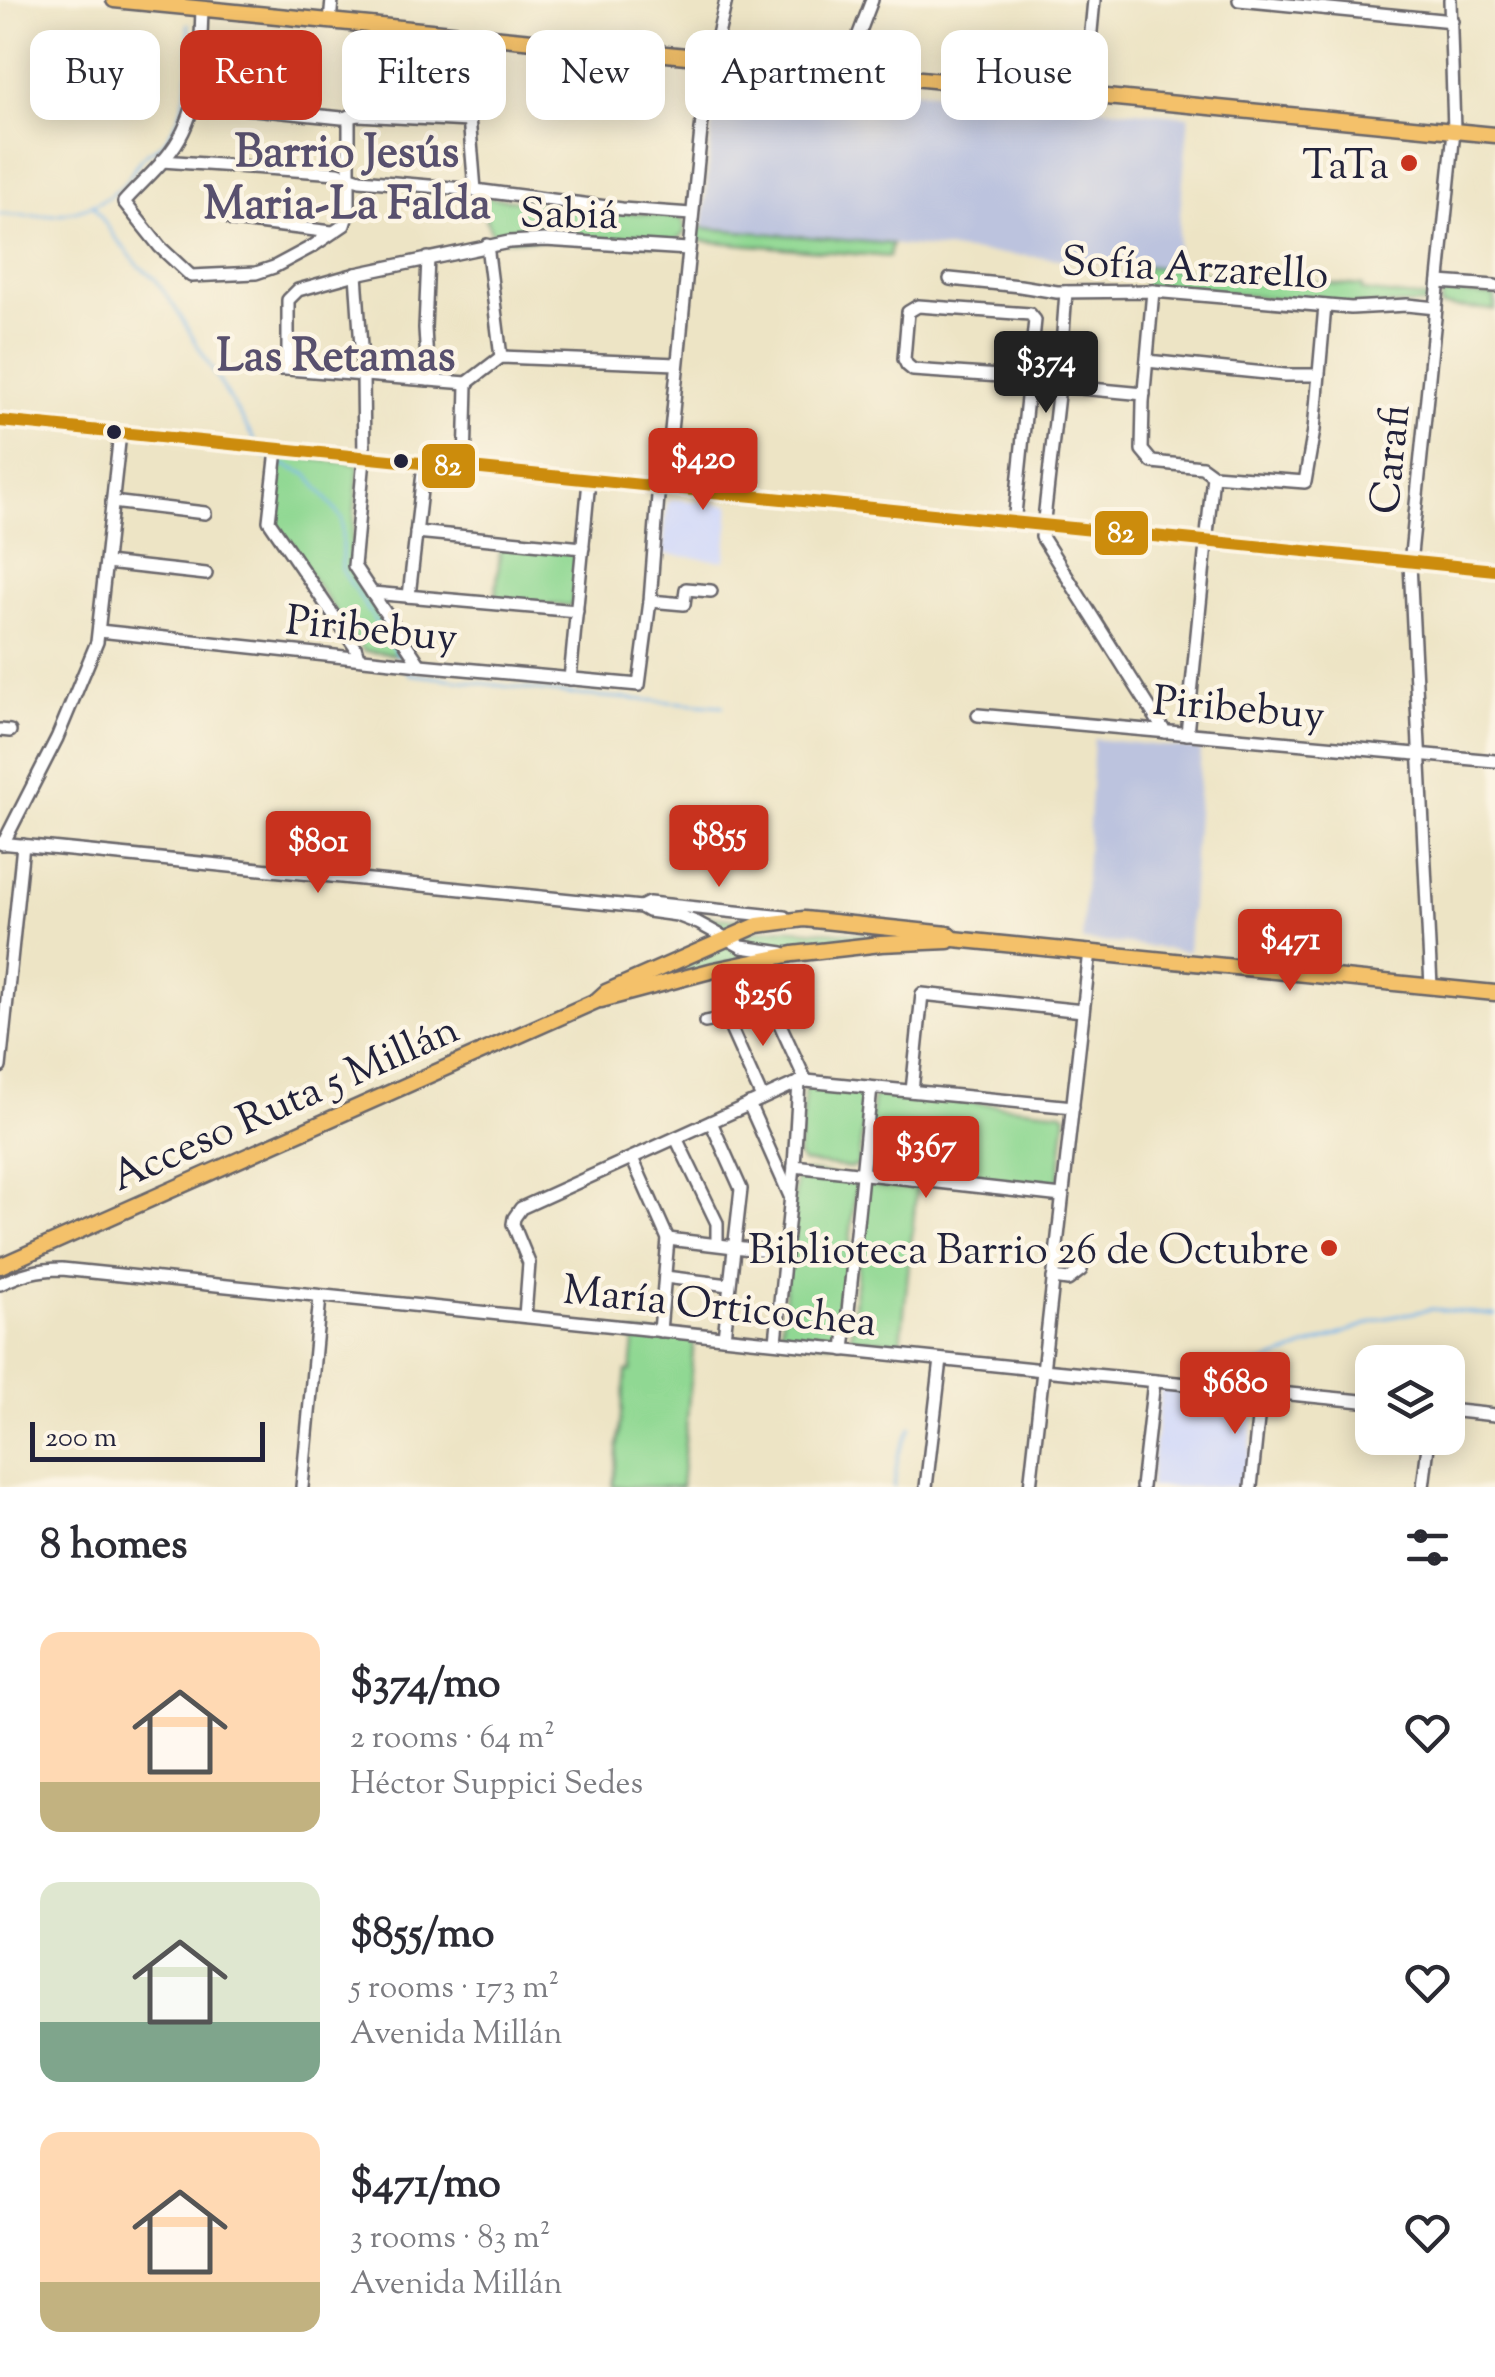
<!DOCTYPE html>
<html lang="en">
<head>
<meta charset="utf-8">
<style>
  body { margin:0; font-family:"Sorts Mill Goudy",serif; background:#f2f2f3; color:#2b2b33; height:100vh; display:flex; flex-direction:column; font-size:38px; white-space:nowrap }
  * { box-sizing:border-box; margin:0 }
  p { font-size:32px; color:#7c7c81 }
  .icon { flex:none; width:55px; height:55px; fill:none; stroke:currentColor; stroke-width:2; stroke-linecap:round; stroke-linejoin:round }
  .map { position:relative; height:1487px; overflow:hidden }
  .panel { display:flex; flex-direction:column; background:#fff; flex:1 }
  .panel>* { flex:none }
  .hud { position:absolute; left:30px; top:30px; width:1435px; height:90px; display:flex; gap:20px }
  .fabs { position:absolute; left:1355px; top:1345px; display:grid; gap:20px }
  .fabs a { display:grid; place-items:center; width:110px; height:110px; border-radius:20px; background:#fff; box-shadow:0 5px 25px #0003; font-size:50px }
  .scale { position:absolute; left:30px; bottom:25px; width:235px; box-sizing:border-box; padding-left:10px; border:5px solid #22223b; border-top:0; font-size:28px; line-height:35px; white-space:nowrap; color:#22223b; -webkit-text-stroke:8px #fcf5e5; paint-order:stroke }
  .price { position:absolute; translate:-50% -85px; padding:0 22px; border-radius:10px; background:#c8321e; color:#fff; font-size:32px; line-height:65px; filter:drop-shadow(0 2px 5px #0008) }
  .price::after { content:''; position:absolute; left:50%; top:60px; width:30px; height:22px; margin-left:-15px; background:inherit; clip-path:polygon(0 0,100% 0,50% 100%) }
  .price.active { background:#222; color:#fff }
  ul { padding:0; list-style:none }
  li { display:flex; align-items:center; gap:30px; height:250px; padding:0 40px }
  li span { display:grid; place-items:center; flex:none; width:280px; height:200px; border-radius:20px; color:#555 }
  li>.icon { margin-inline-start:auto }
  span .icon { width:120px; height:120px; fill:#fffc; stroke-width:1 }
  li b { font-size:42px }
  h2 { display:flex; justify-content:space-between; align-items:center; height:120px; padding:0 40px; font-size:42px }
  .tag { padding:0 35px; border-radius:20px; background:#fff; box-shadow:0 5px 25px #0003; font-size:35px; line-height:90px }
  .tag.active { background:#c8321e; color:#fff }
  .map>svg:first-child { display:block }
  .built { fill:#d2d9f9 }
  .industrial { fill:#bcc3de }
  .green { fill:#90d893; stroke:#597d67; stroke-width:2.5 }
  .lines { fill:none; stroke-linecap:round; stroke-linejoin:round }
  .stream { stroke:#78b6eb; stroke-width:2.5 }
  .minor-casing { stroke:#69666b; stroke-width:16 }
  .major-casing { stroke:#69666b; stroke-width:19 }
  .minor { stroke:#fff; stroke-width:11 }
  .major { stroke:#f4c16a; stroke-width:14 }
  .bus-1-casing { stroke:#fcf5e5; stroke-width:20 }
  .bus-1 { stroke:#cc8c0c; stroke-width:12 }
  .poi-dot { fill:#c8321e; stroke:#fcf5e5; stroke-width:4 }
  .bus-dot { fill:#22223b; stroke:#fcf5e5; stroke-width:4 }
  .labels { text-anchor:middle; stroke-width:9; stroke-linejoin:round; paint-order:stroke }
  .poi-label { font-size:42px; fill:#22223b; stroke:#fcf5e5; text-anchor:end }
  .street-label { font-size:42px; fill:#22223b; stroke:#fcf5e5 }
  .neighbourhood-label { font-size:45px; font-weight:bold; fill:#58506e; stroke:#fcf5e5 }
  .line-badge { stroke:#fcf5e5; stroke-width:4 }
  .badge-label { font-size:28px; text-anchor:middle; font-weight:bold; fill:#fff }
</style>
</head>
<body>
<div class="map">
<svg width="1495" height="1487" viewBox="0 0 1495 1487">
  <rect width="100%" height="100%" fill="#fcf5e5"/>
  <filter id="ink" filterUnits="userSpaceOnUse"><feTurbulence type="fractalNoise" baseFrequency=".01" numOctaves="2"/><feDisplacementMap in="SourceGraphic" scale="20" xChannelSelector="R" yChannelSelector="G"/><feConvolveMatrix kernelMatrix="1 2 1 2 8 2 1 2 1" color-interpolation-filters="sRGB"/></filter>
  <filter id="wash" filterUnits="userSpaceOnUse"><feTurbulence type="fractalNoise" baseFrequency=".0048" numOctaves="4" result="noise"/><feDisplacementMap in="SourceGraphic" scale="40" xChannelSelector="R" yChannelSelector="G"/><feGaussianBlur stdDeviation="2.25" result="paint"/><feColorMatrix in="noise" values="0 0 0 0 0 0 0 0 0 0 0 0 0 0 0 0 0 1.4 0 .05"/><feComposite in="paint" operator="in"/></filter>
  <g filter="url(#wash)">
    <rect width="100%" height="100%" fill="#ede4c5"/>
    <g class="built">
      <polygon points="673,499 730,505 725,561 663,554 667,503"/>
      <polygon points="1161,1385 1256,1395 1246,1487 1150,1487"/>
    </g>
    <g class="industrial">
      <polygon points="717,72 1189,116 1175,269 703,228"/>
      <polygon points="1094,739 1201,750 1188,952 1131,944 1082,941"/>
    </g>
    <g class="green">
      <path d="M485 197 682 218 685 226 684 234 671 244 497 239C487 229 482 210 485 197Z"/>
      <polygon points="694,227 703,228 892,244 889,257 692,240"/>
      <polygon points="1146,266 1212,274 1362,286 1362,291 1431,299 1431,304 1357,306 1143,286"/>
      <polygon points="1443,292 1495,296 1495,310 1440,306"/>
      <polygon points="283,456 359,464 350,562 407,653 406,656 363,651 274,523 279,459"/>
      <polygon points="501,544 577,553 572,606 495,601"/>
      <polygon points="688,914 747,920 748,925 725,936"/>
      <polygon points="780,928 905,937 775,949 733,940 757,931"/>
      <polygon points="725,944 740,951 763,956 614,993"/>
      <polygon points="812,1085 859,1090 866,1097 858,1165 850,1168 802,1162 798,1156 805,1091"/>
      <polygon points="882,1093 1063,1112 1066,1115 1058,1189 1053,1190 870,1170 867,1167 873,1099"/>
      <polygon points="805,1171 850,1177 854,1178 856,1183 841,1331 833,1343 787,1339 781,1331 796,1179"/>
      <polygon points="873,1179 917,1185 901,1342 855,1339 851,1336 866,1185"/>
      <polygon points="635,1333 694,1339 681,1487 613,1487 626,1371 631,1371"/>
    </g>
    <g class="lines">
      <g class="stream">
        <polyline points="92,204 114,236 138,265 155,279 174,306 255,441"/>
        <path d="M0 214C42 219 94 216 125 183 132 175 135 164 143 157 148 151 157 149 162 144 189 114 193 62 188 24"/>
        <polyline points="264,455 270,459"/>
        <polyline points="282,464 308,475 342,519 342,570 398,656"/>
        <polyline points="406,669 409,674 567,694 723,706"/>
        <polyline points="1228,1376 1381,1319 1432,1309 1495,1315"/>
        <polyline points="894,1487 898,1455 911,1427"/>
      </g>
    </g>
  </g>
  <g filter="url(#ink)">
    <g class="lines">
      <g class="minor-casing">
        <g id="minor">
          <polyline points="1239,0 1452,21"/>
          <path d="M202 9C200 58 202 110 171 151 158 169 139 185 124 202L160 247 191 276 256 273 274 267 313 246 344 225 349 209V116"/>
          <polyline points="330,22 332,0"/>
          <polyline points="462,33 475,190"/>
          <polyline points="844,73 872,0"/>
          <polyline points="1085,94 1094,0"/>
          <polyline points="194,103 342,118 358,115 469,121"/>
          <polyline points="162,161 338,173 360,180 475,190 622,209 691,214"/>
          <polyline points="232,220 332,232"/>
          <polyline points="487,245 501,357"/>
          <polyline points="428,258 425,328 428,380"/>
          <polyline points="356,274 363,376 364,459 354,566 420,665"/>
          <polyline points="950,279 1020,286 1057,292 1153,291 1351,308 1407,305 1436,308"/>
          <polyline points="1439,282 1495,286"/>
          <polyline points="1153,291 1143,402 1142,450 1152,462 1202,467 1213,475 1305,482 1314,430 1325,306"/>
          <polyline points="1066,292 1059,386 1042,537 1165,732"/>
          <polyline points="1147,361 1285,375 1317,375"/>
          <polyline points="252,369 288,369 467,383 501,357 677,364"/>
          <polyline points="288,369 288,300 298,290 356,274 509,242 545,240 688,249"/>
          <polyline points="1059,386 1144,394"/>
          <polyline points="0,421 1495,570"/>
          <polyline points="277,450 269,521 355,647 358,657"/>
          <polyline points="465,468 467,383"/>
          <polyline points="112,502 205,513"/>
          <polyline points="1014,524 1035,320 1030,314 918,306 908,312 904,359 907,365 913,370 1029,378"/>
          <polyline points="416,532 583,548"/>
          <polyline points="106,563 206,574"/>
          <polyline points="372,593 577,611"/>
          <polyline points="409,596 424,464"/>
          <polyline points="650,601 684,604 686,589 711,591"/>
          <polyline points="99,631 420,665 639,685 650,601 658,496 666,481 707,70 715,48 726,0"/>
          <polyline points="570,679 589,481"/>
          <polyline points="978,715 1495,761"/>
          <polyline points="0,730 10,731"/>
          <polyline points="1187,734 1213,475"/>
          <polyline points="0,843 641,907 648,911 677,915 698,923 742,947 783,953"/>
          <polyline points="3,844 57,738 97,642 120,433"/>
          <polyline points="641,907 649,903 785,917"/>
          <polyline points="1431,986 1410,564 1454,131 1450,0"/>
          <polyline points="773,1009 806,1081"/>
          <polyline points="726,1018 762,1098"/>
          <polyline points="705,1022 803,1004"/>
          <polyline points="0,1067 23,845"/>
          <polyline points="912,1091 922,994 1083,1011"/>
          <polyline points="749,1104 790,1196"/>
          <polyline points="711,1122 741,1189 724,1337"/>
          <polyline points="676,1138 717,1223 717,1244"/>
          <polyline points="632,1158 668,1239 660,1331"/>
          <polyline points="794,1166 1062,1196"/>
          <polyline points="668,1239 784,1253"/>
          <polyline points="665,1277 729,1285"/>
          <polyline points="1053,1278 1068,1280 1081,1270 1070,1258 1056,1256"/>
          <path d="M0 1284C21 1274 38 1269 62 1269L1043 1370 1372 1402"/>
          <polyline points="525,1316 529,1263 513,1224 514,1218 521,1208 792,1085 806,1081 1073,1107"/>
          <polyline points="776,1341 794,1166 799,1082"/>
          <polyline points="844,1350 871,1088"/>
          <polyline points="1448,1410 1495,1415"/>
          <polyline points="302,1487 320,1297"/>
          <polyline points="926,1487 941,1360"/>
          <polyline points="1030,1487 1090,951"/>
          <polyline points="1142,1487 1154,1381"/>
          <polyline points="1251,1487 1261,1390"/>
          <polyline points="1423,1487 1429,1438"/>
        </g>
      </g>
      <g class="major-casing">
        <g id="major">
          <polyline points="114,0 1495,135"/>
          <polyline points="601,1000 714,970 793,954 881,944 948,941"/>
          <polyline points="0,1266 596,1001 606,992 758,925 804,919 948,934 954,939 1495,993"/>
        </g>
      </g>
      <use href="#minor" class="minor"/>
      <use href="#major" class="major"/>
      <g class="bus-1-casing">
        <polyline id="bus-1" points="0,421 1495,570"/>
      </g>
      <use href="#bus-1" class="bus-1"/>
    </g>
  </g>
  <g class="poi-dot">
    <circle cx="1409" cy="163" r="10"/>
    <circle cx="1329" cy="1248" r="10"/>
  </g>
  <g class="bus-dot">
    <circle cx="114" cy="432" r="9"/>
    <circle cx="401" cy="461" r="9"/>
  </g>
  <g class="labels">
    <g class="poi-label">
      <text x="1389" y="178">TaTa</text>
      <text x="1309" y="1263">Biblioteca Barrio 26 de Octubre</text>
    </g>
    <g class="street-label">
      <text transform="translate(569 212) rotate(1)" y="15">Sabiá</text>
      <text transform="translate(1195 266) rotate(3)" y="15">Sofía Arzarello</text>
      <text transform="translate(1388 459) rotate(-84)" y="15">Carafi</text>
      <text transform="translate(372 627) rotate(6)" y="15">Piribebuy</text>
      <text transform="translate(1239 706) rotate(5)" y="15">Piribebuy</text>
      <text transform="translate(284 1101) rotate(-24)" y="15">Acceso Ruta 5 Millán</text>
      <text transform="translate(720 1304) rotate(6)" y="15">María Orticochea</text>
    </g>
    <g class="neighbourhood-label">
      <text x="347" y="166">Barrio Jesús<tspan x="347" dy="52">Maria-La Falda</tspan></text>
      <text x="336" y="370">Las Retamas</text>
    </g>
  </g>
  <g class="line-badge">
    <rect x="420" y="442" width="57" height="48" rx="10" fill="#cc8c0c"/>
    <rect x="1093" y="509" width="57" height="48" rx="10" fill="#cc8c0c"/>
  </g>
  <g class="badge-label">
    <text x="448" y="475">82</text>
    <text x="1121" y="542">82</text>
  </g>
</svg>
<div class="fabs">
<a><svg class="icon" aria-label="layers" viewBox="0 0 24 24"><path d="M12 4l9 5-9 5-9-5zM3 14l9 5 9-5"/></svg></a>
</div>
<div class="scale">200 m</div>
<b class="price active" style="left:1046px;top:416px">$374</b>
<b class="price" style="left:703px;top:513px">$420</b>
<b class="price" style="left:719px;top:890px">$855</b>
<b class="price" style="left:318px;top:896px">$801</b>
<b class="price" style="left:1290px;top:994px">$471</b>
<b class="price" style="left:763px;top:1049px">$256</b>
<b class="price" style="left:926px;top:1201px">$367</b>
<b class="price" style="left:1235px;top:1437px">$680</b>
<div class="hud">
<a class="tag">Buy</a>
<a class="tag active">Rent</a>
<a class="tag">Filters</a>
<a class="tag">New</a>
<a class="tag">Apartment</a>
<a class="tag">House</a>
</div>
</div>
<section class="panel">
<h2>8 homes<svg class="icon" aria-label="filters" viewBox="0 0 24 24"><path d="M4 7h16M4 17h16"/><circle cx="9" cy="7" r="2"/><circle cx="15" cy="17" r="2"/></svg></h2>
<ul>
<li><span style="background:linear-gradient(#ffd9b3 75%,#c2b280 0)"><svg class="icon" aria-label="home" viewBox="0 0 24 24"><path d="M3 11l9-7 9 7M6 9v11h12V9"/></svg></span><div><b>$374/mo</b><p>2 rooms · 64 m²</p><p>Héctor Suppici Sedes</p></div><svg class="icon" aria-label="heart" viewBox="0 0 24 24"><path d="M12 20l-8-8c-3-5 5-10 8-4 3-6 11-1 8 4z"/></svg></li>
<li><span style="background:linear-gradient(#dfe7d0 70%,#7fa58c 0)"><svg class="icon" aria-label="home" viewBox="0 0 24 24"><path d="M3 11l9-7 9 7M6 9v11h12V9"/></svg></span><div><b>$855/mo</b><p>5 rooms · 173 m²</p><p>Avenida Millán</p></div><svg class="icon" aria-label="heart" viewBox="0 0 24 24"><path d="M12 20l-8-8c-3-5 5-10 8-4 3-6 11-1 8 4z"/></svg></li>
<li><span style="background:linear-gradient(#ffd9b3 75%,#c2b280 0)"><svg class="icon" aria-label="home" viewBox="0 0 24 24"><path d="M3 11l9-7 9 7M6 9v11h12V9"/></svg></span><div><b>$471/mo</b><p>3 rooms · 83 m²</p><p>Avenida Millán</p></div><svg class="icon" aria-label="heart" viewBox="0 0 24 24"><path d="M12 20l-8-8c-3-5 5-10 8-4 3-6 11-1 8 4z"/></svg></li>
</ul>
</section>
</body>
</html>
